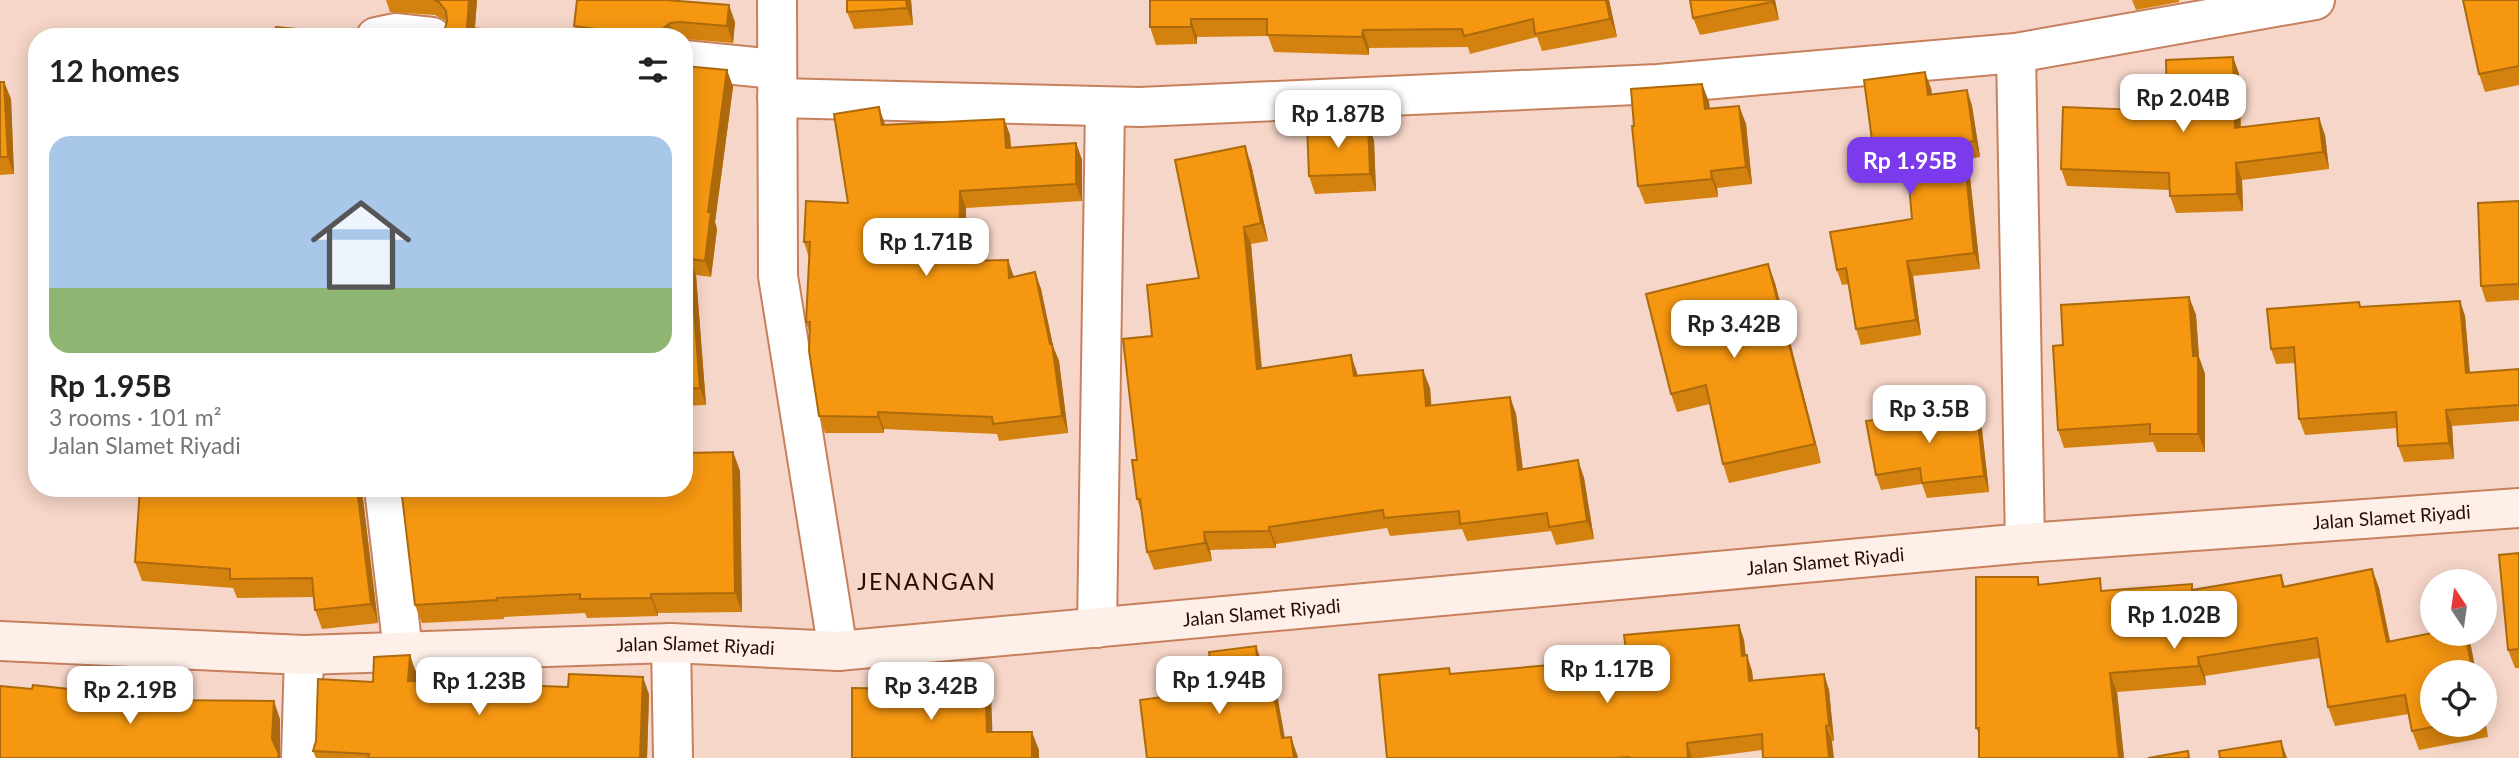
<!DOCTYPE html>
<html lang="en">
<head>
<meta charset="utf-8">
<style>
  body { margin:0; font-family:Lato,sans-serif; background:#f6f6f6; color:#222; height:100vh; display:flex; flex-direction:column; font-size:26px; white-space:nowrap }
  * { box-sizing:border-box; margin:0 }
  p { font-size:23px; color:#767676 }
  .icon { flex:none; width:38px; height:38px; fill:none; stroke:currentColor; stroke-width:2; stroke-linecap:round; stroke-linejoin:round }
  .map { position:relative; flex:1; overflow:hidden }
  .details { position:absolute; left:28px; top:28px; width:665px; height:469px; display:flex; flex-direction:column; background:#fff; border-radius:28px; box-shadow:0 4px 18px #0003 }
  .details>* { flex:none }
  .needle { width:46px; rotate:347deg }
  .fabs { position:absolute; left:2420px; top:569px; display:grid; gap:14px }
  .fabs a { display:grid; place-items:center; width:77px; height:77px; border-radius:50%; background:#fff; box-shadow:0 4px 18px #0003; font-size:35px }
  .price { position:absolute; translate:-50% -60px; padding:0 16px; border-radius:14px; background:#fff; color:#222; font-size:23px; line-height:46px; filter:drop-shadow(0 2px 4px #0008) }
  .price::after { content:''; position:absolute; left:50%; top:42px; width:21px; height:16px; margin-left:-10px; background:inherit; clip-path:polygon(0 0,100% 0,50% 100%) }
  .price.active { background:#7c3aed; color:#fff }
  ul { padding:0; list-style:none }
  li { display:grid; align-content:center; gap:14px; height:371px; padding:0 21px }
  li+li { border-top:2px solid #e0e0e0 }
  li span { display:grid; place-items:center; height:217px; border-radius:21px; color:#555 }
  li>.icon { margin-inline-start:auto }
  span .icon { width:126px; height:126px; fill:#fffc; stroke-width:1 }
  li b { font-size:30px }
  h2 { display:flex; justify-content:space-between; align-items:center; height:84px; padding:0 21px; font-size:30px }
  .map>svg:first-child { display:block }
  .lines { fill:none; stroke-linecap:round; stroke-linejoin:round }
  .street-casing { stroke:#c7805e; stroke-width:42 }
  .secondary-casing { stroke:#c7805e; stroke-width:42 }
  .street { stroke:#fff; stroke-width:38 }
  .secondary { stroke:#feefe8; stroke-width:38 }
  .wall { fill:#d3820f }
  .shaded-wall { fill:#ac6a0c }
  .building { fill:#f59711; stroke:#ac6a0c; stroke-width:2 }
  .labels { text-anchor:middle; stroke-width:6; stroke-linejoin:round; paint-order:stroke }
  .street-label { font-size:19px; fill:#270c02; stroke:#f6d6c8 }
  .quarter-label { font-size:23px; letter-spacing:2px; fill:#270c02; stroke:#f6d6c8 }
</style>
</head>
<body>
<div class="map">
<svg width="2519" height="758" viewBox="0 0 2519 758">
  <rect width="100%" height="100%" fill="#f6d6c8"/>
  <g class="lines">
    <g class="street-casing">
      <g id="street">
        <polyline points="777,0 778,276 838,651"/>
        <polyline points="376,37 395,33 432,37"/>
        <polyline points="2016,53 2025,543"/>
        <polyline points="684,60 776,69"/>
        <polyline points="777,98 1140,107 1658,84 2016,53 2315,0"/>
        <polyline points="384,488 403,651"/>
        <polyline points="1097,628 1105,107"/>
        <polyline points="671,643 673,758"/>
        <polyline points="301,758 304,655"/>
      </g>
    </g>
    <g class="secondary-casing">
      <g id="secondary">
        <path id="s1" d="M0 641 304 655 671 643 838 651 2025 543 2519 508"/>
      </g>
    </g>
    <use href="#street" class="street"/>
    <use href="#secondary" class="secondary"/>
  </g>
  <g class="wall">
    <polygon points="386,0 477,0 475,29 497,30 499,37 438,37 444,32 447,22 445,20 435,15 390,12"/>
    <polygon points="577,0 735,22 733,43 684,39 684,37 578,37 574,26"/>
    <polygon points="847,0 911,0 913,25 854,29 847,12"/>
    <polygon points="1150,0 1609,0 1617,37 1542,51 1537,37 1470,54 1468,47 1369,48 1369,55 1274,52 1268,36 1197,37 1197,44 1156,45 1150,27"/>
    <polygon points="1775,0 1779,20 1700,35 1693,18"/>
    <polygon points="2132,0 2179,0 2179,2 2136,10"/>
    <polygon points="2519,0 2519,85 2485,92 2479,74"/>
    <polygon points="2233,57 2239,74 2241,128 2325,135 2329,169 2242,180 2243,211 2176,213 2170,196 2170,190 2067,186 2061,169 2167,111"/>
    <polygon points="684,66 727,70 733,87 715,222 717,229 711,277 696,275 706,405 684,406"/>
    <polygon points="0,82 4,82 11,99 14,174 0,175"/>
    <polygon points="1702,84 1709,102 1710,109 1739,106 1746,124 1752,184 1717,188 1718,197 1645,204 1638,186 1634,126"/>
    <polygon points="1931,88 1932,94 1967,90 1972,106 1980,157 1968,159 1980,269 1913,276 1921,335 1861,345 1856,329 1849,284 1842,285 1837,270 1912,219 1907,167 1880,171 1874,155"/>
    <polygon points="1004,119 1010,135 1011,147 1076,143 1082,160 1082,201 966,208 966,261 1014,277 1035,272 1041,289 1052,344 1059,361 1068,433 999,441 997,434 884,429 884,433 825,433 819,416 809,331 806,322 809,258 804,242 848,203 885,125"/>
    <polygon points="1368,123 1374,141 1376,191 1315,194 1309,176"/>
    <polygon points="1251,164 1268,241 1251,244 1262,368 1351,355 1358,376 1430,388 1431,406 1510,397 1516,414 1523,470 1578,460 1584,478 1594,539 1556,545 1551,531 1467,541 1462,529 1390,536 1387,528 1276,544 1276,548 1210,550 1212,561 1154,570 1147,552 1142,513 1137,499 1137,460 1199,278"/>
    <polygon points="2519,201 2519,300 2486,302 2481,286"/>
    <polygon points="1768,264 1775,283 1821,463 1729,483 1723,464 1710,404 1677,412 1671,394"/>
    <polygon points="2189,297 2196,315 2199,357 2205,374 2205,452 2157,452 2153,442 2064,448 2058,430 2063,345"/>
    <polygon points="2460,301 2465,316 2470,372 2519,369 2519,421 2452,426 2454,459 2404,462 2398,446 2397,428 2305,435 2299,419 2295,363 2276,364 2271,349 2361,307"/>
    <polygon points="1981,421 1989,492 1927,498 1922,484 1881,490 1876,475"/>
    <polygon points="733,452 740,471 742,612 658,613 658,616 587,618 585,613 504,617 504,619 422,623 415,605 499,490"/>
    <polygon points="140,488 363,488 362,491 378,623 322,629 315,610 314,597 237,598 233,588 142,581 135,562"/>
    <polygon points="2519,553 2519,668 2515,668 2508,650"/>
    <polygon points="2372,569 2379,588 2390,641 2471,646 2432,724 2485,724 2488,737 2419,750 2412,731 2409,714 2335,726 2328,707 2320,658 2205,676 2206,685 2117,692 2124,758 1979,758 1979,735 1976,728 2038,577 2040,585 2105,591 2194,590 2281,575 2285,586"/>
    <polygon points="1739,625 1744,640 1746,656 1752,671 1753,681 1824,674 1829,690 1834,741 1700,758 1387,758 1449,668 1451,674 1550,665 1626,650"/>
    <polygon points="410,655 416,673 416,681 649,694 647,758 316,758 313,751 373,682"/>
  </g>
  <g class="shaded-wall">
    <polygon points="469,0 477,0 474,37 467,28"/>
    <polygon points="906,0 911,0 913,25 907,8"/>
    <polygon points="1606,0 1609,0 1617,37 1610,19"/>
    <polygon points="1772,0 1775,0 1779,20 1772,2"/>
    <polygon points="729,5 735,22 733,43 727,26"/>
    <polygon points="1191,19 1197,37 1197,44 1191,27"/>
    <polygon points="670,23 674,37 658,37 661,30"/>
    <polygon points="1363,30 1369,48 1369,55 1362,37"/>
    <polygon points="2233,57 2239,74 2241,145 2235,128"/>
    <polygon points="727,70 733,87 715,222 717,229 711,277 705,261 708,212"/>
    <polygon points="1925,72 1931,88 1934,111 1928,95"/>
    <polygon points="4,82 11,99 14,174 8,157"/>
    <polygon points="1702,84 1709,102 1712,127 1705,109"/>
    <polygon points="1967,90 1972,106 1980,157 1974,141"/>
    <polygon points="1739,106 1746,124 1752,184 1746,167"/>
    <polygon points="879,107 885,124 888,142 882,125"/>
    <polygon points="2319,118 2325,135 2329,169 2323,152"/>
    <polygon points="1004,119 1010,135 1012,165 1006,148"/>
    <polygon points="1368,123 1374,141 1376,191 1370,174"/>
    <polygon points="1076,143 1082,160 1082,201 1076,184"/>
    <polygon points="1963,143 1968,159 1980,269 1974,253"/>
    <polygon points="1245,146 1251,164 1268,241 1261,223"/>
    <polygon points="2236,163 2242,180 2243,211 2237,194"/>
    <polygon points="1711,171 1717,188 1718,197 1712,179"/>
    <polygon points="960,191 966,208 965,278 959,261"/>
    <polygon points="1244,227 1251,244 1263,387 1257,369"/>
    <polygon points="690,259 696,275 706,405 700,388"/>
    <polygon points="1008,260 1014,277 1009,278"/>
    <polygon points="1907,261 1913,276 1921,335 1916,320"/>
    <polygon points="1768,264 1775,283 1821,463 1815,444"/>
    <polygon points="1035,272 1041,289 1053,345 1052,344 1059,361 1068,433 1062,416 1050,344"/>
    <polygon points="2189,297 2196,315 2199,357 2205,374 2205,452 2198,434"/>
    <polygon points="2460,301 2465,316 2471,388 2466,373"/>
    <polygon points="1351,355 1357,373 1360,394 1354,376"/>
    <polygon points="1423,370 1430,388 1433,424 1426,406"/>
    <polygon points="1510,397 1516,414 1525,488 1518,470"/>
    <polygon points="1976,406 1981,421 1989,492 1984,476"/>
    <polygon points="2446,410 2452,426 2454,459 2449,443"/>
    <polygon points="878,412 884,429 884,433 878,417"/>
    <polygon points="733,452 740,471 742,612 735,593"/>
    <polygon points="1578,460 1584,478 1594,539 1587,521"/>
    <polygon points="357,488 363,488 362,491 378,623 371,604"/>
    <polygon points="1269,527 1276,544 1276,548 1269,531"/>
    <polygon points="1204,532 1210,550 1212,561 1205,543"/>
    <polygon points="2372,569 2379,588 2394,661 2387,642"/>
    <polygon points="651,594 658,613 658,616 651,598"/>
    <polygon points="1739,625 1744,640 1747,671 1742,656"/>
    <polygon points="2465,634 2466,634 2471,646 2476,672 2473,672"/>
    <polygon points="1256,646 1262,663 1266,696 1259,679"/>
    <polygon points="410,655 416,673 415,699 408,681"/>
    <polygon points="1747,655 1752,671 1755,697 1749,681"/>
    <polygon points="2198,657 2205,676 2206,685 2199,666"/>
    <polygon points="985,672 991,690 993,750 987,732"/>
    <polygon points="2110,673 2117,692 2124,758 2119,758"/>
    <polygon points="1824,674 1829,690 1834,741 1829,725"/>
    <polygon points="643,677 649,694 647,758 640,758"/>
    <polygon points="1271,677 1277,694 1288,755 1282,738"/>
    <polygon points="274,701 280,719 280,758 278,758 272,739"/>
    <polygon points="2485,720 2488,737 2484,724 2485,724"/>
    <polygon points="1826,726 1832,741 1834,758 1829,758"/>
    <polygon points="1032,732 1039,750 1039,758 1032,758"/>
    <polygon points="1291,737 1297,754 1298,758 1294,758"/>
    <polygon points="2281,741 2287,758 2284,758"/>
    <polygon points="1687,743 1692,758 1688,758"/>
  </g>
  <g class="building">
    <polygon points="434,0 469,0 467,28 497,30 496,37 438,37 444,32 447,21 446,11 439,2"/>
    <polygon points="577,0 666,0 729,5 727,26 680,22 670,23 661,30 658,37 596,37 597,29 574,26"/>
    <polygon points="847,0 906,0 907,8 847,12"/>
    <polygon points="1150,0 1606,0 1610,19 1535,34 1533,19 1464,36 1462,29 1363,30 1362,37 1267,35 1267,19 1191,19 1191,27 1150,27"/>
    <polygon points="1690,0 1772,0 1772,2 1693,18"/>
    <polygon points="2463,0 2519,0 2519,66 2479,74"/>
    <polygon points="276,27 319,31 319,37 275,37"/>
    <polygon points="2233,57 2235,128 2319,118 2323,152 2236,163 2237,194 2170,196 2169,173 2061,169 2063,107 2167,111 2166,60"/>
    <polygon points="684,66 727,70 708,212 711,212 705,261 690,259 700,388 684,389"/>
    <polygon points="1925,72 1928,95 1967,90 1974,141 1963,143 1974,253 1907,261 1916,320 1856,329 1846,268 1837,270 1830,232 1912,219 1906,151 1874,155 1864,80"/>
    <polygon points="0,82 4,82 8,157 0,157"/>
    <polygon points="1702,84 1705,109 1739,106 1746,167 1711,171 1712,179 1638,186 1632,126 1634,126 1631,89"/>
    <polygon points="879,107 882,125 1004,119 1006,148 1076,143 1076,184 960,191 959,261 1008,260 1009,278 1035,272 1050,344 1052,344 1062,416 993,424 992,417 878,412 878,417 819,416 809,351 810,322 806,322 810,242 804,242 806,201 848,203 834,114"/>
    <polygon points="1368,123 1370,174 1309,176 1307,125"/>
    <polygon points="1245,146 1261,223 1244,227 1257,369 1351,355 1354,376 1423,370 1426,406 1510,397 1518,470 1578,460 1587,521 1549,527 1547,513 1460,524 1459,511 1384,518 1383,510 1269,527 1269,531 1204,532 1205,543 1147,552 1140,499 1137,499 1132,460 1137,460 1123,339 1152,336 1147,285 1199,278 1175,160"/>
    <polygon points="2519,201 2519,284 2481,286 2478,203"/>
    <polygon points="1768,264 1815,444 1723,464 1706,385 1671,394 1646,294"/>
    <polygon points="2189,297 2193,356 2198,356 2198,434 2150,434 2150,424 2058,430 2053,346 2063,345 2061,305"/>
    <polygon points="2460,301 2466,373 2519,369 2519,405 2446,410 2449,443 2398,446 2396,412 2299,419 2294,347 2271,349 2267,309 2359,302 2360,307"/>
    <polygon points="1976,406 1984,476 1922,483 1920,468 1876,475 1866,421"/>
    <polygon points="733,452 735,593 651,594 651,598 580,599 580,594 497,598 497,600 415,605 402,496 499,490 499,488 684,488 684,453"/>
    <polygon points="140,488 357,488 371,604 315,610 312,578 230,579 230,569 135,562"/>
    <polygon points="2519,553 2519,649 2508,650 2499,555"/>
    <polygon points="2372,569 2387,642 2432,633 2465,634 2473,672 2432,672 2432,724 2448,724 2412,731 2405,695 2328,707 2317,638 2198,657 2199,666 2110,673 2119,758 1979,758 1979,728 1976,728 1976,577 2038,577 2038,585 2100,578 2101,591 2192,584 2192,590 2281,575 2283,587"/>
    <polygon points="1739,625 1742,656 1747,655 1749,681 1824,674 1829,725 1826,726 1829,758 1763,758 1762,734 1687,743 1688,758 1629,758 1629,757 1614,758 1387,758 1379,675 1449,668 1450,674 1550,665 1549,658 1626,650 1624,635"/>
    <polygon points="1256,646 1259,679 1271,677 1282,738 1291,737 1294,758 1147,758 1140,700 1214,690 1209,652"/>
    <polygon points="410,655 408,681 568,687 569,674 643,677 640,758 368,758 369,754 313,751 316,741 318,679 373,682 374,657"/>
    <polygon points="985,672 987,732 1032,732 1032,758 852,758 852,688 913,689 913,675"/>
    <polygon points="33,685 150,698 150,700 274,701 272,739 279,754 278,758 0,758 0,686 32,689"/>
    <polygon points="2281,741 2284,758 2220,758 2219,751"/>
    <polygon points="2188,751 2189,758 2148,758"/>
  </g>
  <g class="labels">
    <g class="street-label">
      <text dy="7" stroke="none"><textPath href="#s1" startOffset="2398">Jalan Slamet Riyadi</textPath></text>
      <text dy="7" stroke="none"><textPath href="#s1" startOffset="1830">Jalan Slamet Riyadi</textPath></text>
      <text dy="7" stroke="none"><textPath href="#s1" startOffset="1264">Jalan Slamet Riyadi</textPath></text>
      <text dy="7" stroke="none"><textPath href="#s1" startOffset="696">Jalan Slamet Riyadi</textPath></text>
    </g>
    <g class="quarter-label">
      <text x="927" y="590">JENANGAN</text>
    </g>
  </g>
</svg>
<div class="fabs">
<a><svg class="needle" viewBox="-14 -14 28 28"><path d="M0-13l5 13h-10z" fill="#e53935"/><path d="M0 13l5-13h-10z" fill="#767676"/></svg></a>
<a><svg class="icon" aria-label="locate" viewBox="0 0 24 24"><circle cx="12" cy="12" r="6"/><path d="M12 2v4M12 18v4M2 12h4M18 12h4"/></svg></a>
</div>
<b class="price" style="left:2183px;top:134px">Rp 2.04B</b>
<b class="price" style="left:1338px;top:150px">Rp 1.87B</b>
<b class="price active" style="left:1910px;top:197px">Rp 1.95B</b>
<b class="price" style="left:926px;top:278px">Rp 1.71B</b>
<b class="price" style="left:1734px;top:360px">Rp 3.42B</b>
<b class="price" style="left:1929px;top:445px">Rp 3.5B</b>
<b class="price" style="left:2174px;top:651px">Rp 1.02B</b>
<b class="price" style="left:1607px;top:705px">Rp 1.17B</b>
<b class="price" style="left:1219px;top:716px">Rp 1.94B</b>
<b class="price" style="left:479px;top:717px">Rp 1.23B</b>
<b class="price" style="left:931px;top:722px">Rp 3.42B</b>
<b class="price" style="left:130px;top:726px">Rp 2.19B</b>
<section class="details">
<h2>12 homes<svg class="icon" aria-label="filters" viewBox="0 0 24 24"><path d="M4 7h16M4 17h16"/><circle cx="9" cy="7" r="2"/><circle cx="15" cy="17" r="2"/></svg></h2>
<ul>
<li><span style="background:linear-gradient(#a9c7e8 70%,#8fb573 0)"><svg class="icon" aria-label="home" viewBox="0 0 24 24"><path d="M3 11l9-7 9 7M6 9v11h12V9"/></svg></span><div><b>Rp 1.95B</b><p>3 rooms · 101 m²</p><p>Jalan Slamet Riyadi</p></div></li>
</ul>
</section>
</div>
</body>
</html>
